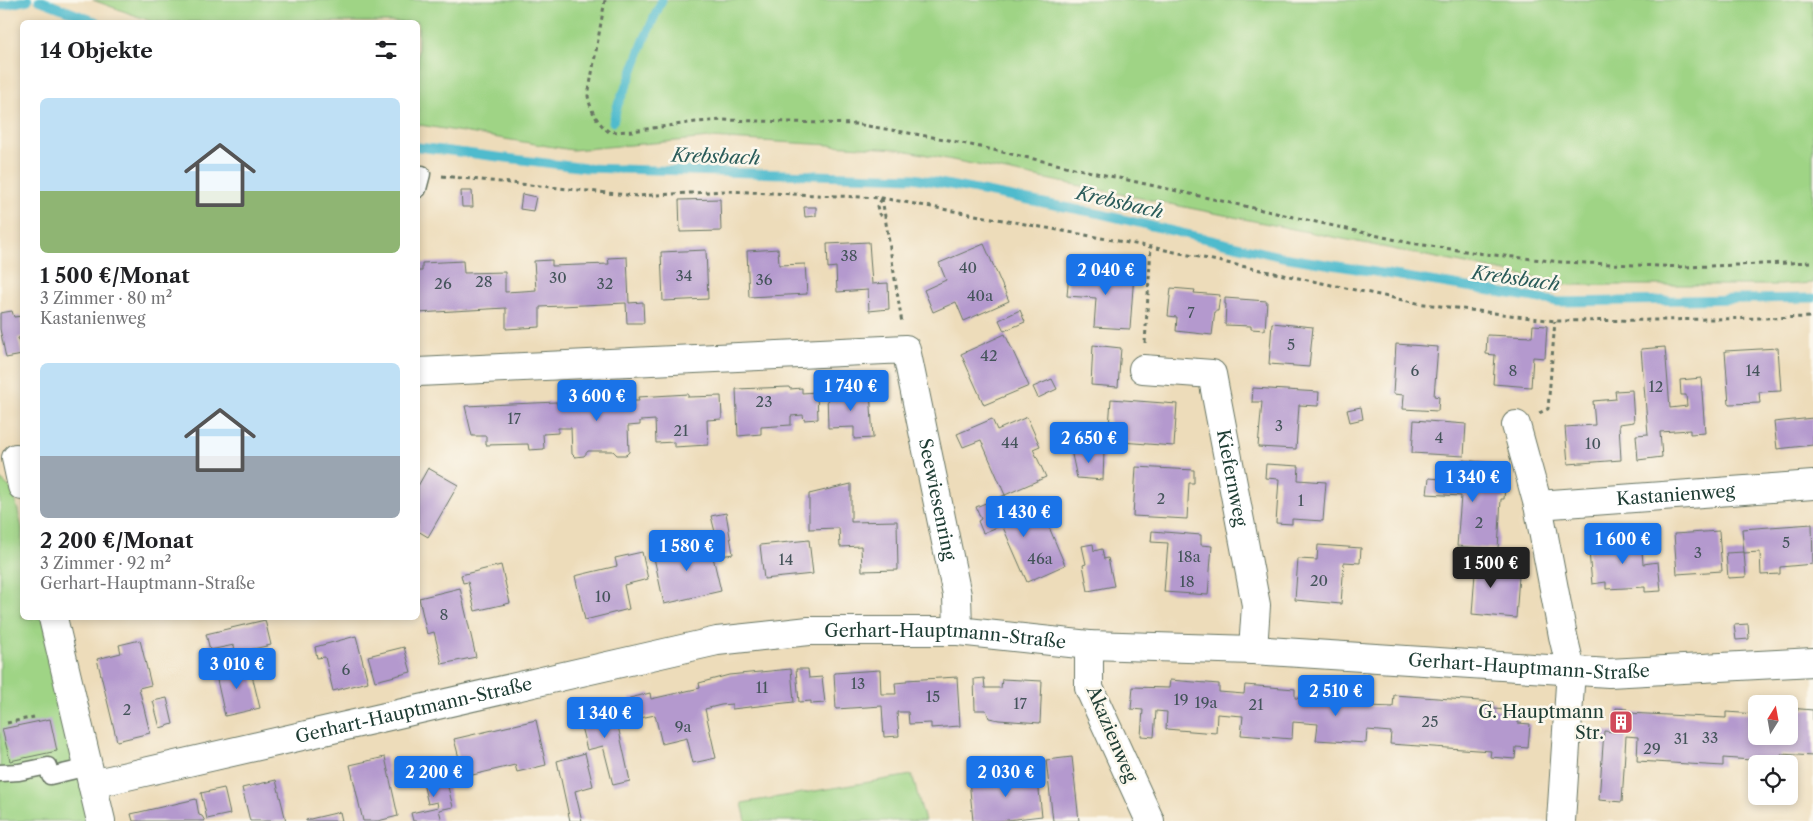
<!DOCTYPE html>
<html lang="de">
<head>
<meta charset="utf-8">
<style>
  body { margin:0; font-family:"Libre Caslon Text",serif; background:#f6f6f6; color:#202124; height:100vh; display:flex; flex-direction:column; font-size:19px; white-space:nowrap }
  * { box-sizing:border-box; margin:0 }
  p { font-size:16px; color:#757577 }
  .icon { flex:none; width:28px; height:28px; fill:none; stroke:currentColor; stroke-width:2; stroke-linecap:round; stroke-linejoin:round }
  .map { position:relative; flex:1; overflow:hidden }
  .details { position:absolute; left:20px; top:20px; width:400px; height:600px; display:flex; flex-direction:column; background:#fff; border-radius:8px; box-shadow:0 2px 8px #0003 }
  .details>* { flex:none }
  .needle { width:32px; rotate:11deg }
  .buttons { position:absolute; left:1748px; top:695px; display:grid; gap:10px }
  .buttons a { display:grid; place-items:center; width:50px; height:50px; border-radius:8px; background:#fff; box-shadow:0 2px 8px #0003; font-size:25px }
  .price { position:absolute; translate:-50% -42px; padding:0 11px; border-radius:5px; background:#1a73e8; color:#fff; font-size:16px; line-height:32px; filter:drop-shadow(0 1px 2px #0008) }
  .price::after { content:''; position:absolute; left:50%; top:30px; width:15px; height:11px; margin-left:-8px; background:inherit; clip-path:polygon(0 0,100% 0,50% 100%) }
  .price.selected { background:#222; color:#fff }
  ul { padding:0; list-style:none }
  li { display:grid; align-content:center; gap:10px; height:265px; padding:0 20px }
  li span { display:grid; place-items:center; height:155px; border-radius:8px; color:#555 }
  li>.icon { margin-inline-start:auto }
  span .icon { width:90px; height:90px; fill:#fffc; stroke-width:1 }
  li b { font-size:21px }
  h2 { display:flex; justify-content:space-between; align-items:center; height:60px; padding:0 20px; font-size:21px }
  .map>svg:first-child { display:block }
  .green { fill:#9fd485; stroke:#5f885c }
  .lines { fill:none; stroke-linecap:round; stroke-linejoin:round }
  .stream { stroke:#50bbcd; stroke-width:9 }
  .building { fill:#b499ce }
  .service-casing { stroke:#677563; stroke-width:19 }
  .minor-casing { stroke:#677563; stroke-width:30 }
  .path { stroke:#677563; stroke-width:3; stroke-dasharray:4 4; stroke-linecap:butt }
  .service { stroke:#fff; stroke-width:16 }
  .minor { stroke:#fff; stroke-width:28 }
  .labels { text-anchor:middle; stroke-width:5; stroke-linejoin:round; paint-order:stroke }
  .number-label { font-size:15px; fill:#44545a }
  .street-label { font-size:18px; fill:#1f3d34; stroke:#fbf7ec }
  .poi-label { font-size:18px; fill:#1f3d34; stroke:#fbf7ec; text-anchor:end }
  .water-label { font-size:19px; font-style:italic; fill:#2b5c5a; stroke:#fbf7ec }
</style>
</head>
<body>
<div class="map">
<svg width="1813" height="821" viewBox="0 0 1813 821">
  <rect width="100%" height="100%" fill="#fbf7ec"/>
  <filter id="ink" filterUnits="userSpaceOnUse"><feTurbulence type="fractalNoise" baseFrequency=".02" numOctaves="2"/><feDisplacementMap in="SourceGraphic" scale="10" xChannelSelector="R" yChannelSelector="G"/><feConvolveMatrix kernelMatrix="1 2 1 2 8 2 1 2 1" color-interpolation-filters="sRGB"/></filter>
  <filter id="wash" filterUnits="userSpaceOnUse"><feTurbulence type="fractalNoise" baseFrequency=".0096" numOctaves="4" result="noise"/><feDisplacementMap in="SourceGraphic" scale="20" xChannelSelector="R" yChannelSelector="G"/><feGaussianBlur stdDeviation="1.12" result="paint"/><feColorMatrix in="noise" values="0 0 0 0 0 0 0 0 0 0 0 0 0 0 0 0 0 1.4 0 .05"/><feComposite in="paint" operator="in"/></filter>
  <g filter="url(#wash)">
    <rect width="100%" height="100%" fill="#eddcba"/>
    <g class="green">
      <polygon points="93,0 1813,0 1813,283 1779,285 1570,285 898,149 710,138 572,150 420,125 418,124 418,22 153,22"/>
      <polygon points="0,479 13,490 22,528 22,618 43,618 91,821 0,821"/>
      <polygon points="912,775 925,821 746,821 742,803"/>
    </g>
    <g class="lines">
      <g class="stream">
        <polyline points="39,0 97,22"/>
        <polyline points="0,6 28,0"/>
        <polyline points="613,122 618,104 628,83 644,40 662,0"/>
        <polyline points="418,147 586,168 914,178 1101,214 1283,257 1559,302 1813,298"/>
      </g>
    </g>
    <g id="blocks">
      <g class="building">
        <polygon points="461,191 472,191 473,207 462,207"/>
        <polygon points="522,194 536,197 533,211 520,209"/>
        <polygon points="720,199 721,231 680,232 679,200"/>
        <polygon points="804,207 816,207 816,216 805,217"/>
        <polygon points="869,242 872,284 888,283 889,309 869,311 868,290 837,292 836,267 828,268 827,244"/>
        <polygon points="984,244 1009,301 964,321 956,302 933,312 924,290 946,280 939,263"/>
        <polygon points="778,249 779,265 805,264 807,294 749,297 747,251"/>
        <polygon points="706,250 708,299 663,301 661,252"/>
        <polygon points="627,257 629,303 643,302 644,323 627,323 626,303 540,307 540,327 506,329 506,308 418,313 418,271 422,271 422,263 463,261 464,273 505,272 505,292 523,291 536,290 534,261 552,260 552,266 609,264 608,258"/>
        <polygon points="1092,271 1134,274 1130,329 1094,327 1096,298 1067,296 1069,272 1092,274"/>
        <polygon points="1171,288 1195,290 1194,293 1220,295 1218,311 1215,311 1212,335 1176,331 1177,317 1168,316"/>
        <polygon points="1225,298 1267,301 1265,330 1251,329 1251,326 1225,325 1226,304 1225,304"/>
        <polygon points="1020,310 1025,322 1004,331 999,320"/>
        <polygon points="12,311 14,317 22,316 22,337 18,338 22,355 6,358 0,329 0,313"/>
        <polygon points="1272,323 1313,327 1309,367 1269,364"/>
        <polygon points="1533,325 1547,326 1545,358 1533,357 1531,387 1493,384 1495,355 1486,354 1487,335 1532,337"/>
        <polygon points="1005,334 1029,386 984,405 961,354"/>
        <polygon points="1396,344 1438,347 1434,396 1439,397 1438,411 1403,409 1404,395 1393,394"/>
        <polygon points="1093,345 1121,348 1118,387 1091,385"/>
        <polygon points="1665,347 1670,408 1687,406 1686,395 1681,395 1680,380 1701,378 1705,433 1690,434 1690,430 1660,432 1662,457 1638,460 1636,435 1648,434 1641,349"/>
        <polygon points="1778,348 1781,391 1759,392 1760,403 1729,404 1725,351"/>
        <polygon points="1052,379 1057,389 1038,398 1033,387"/>
        <polygon points="789,387 790,389 802,388 802,393 817,392 818,419 804,420 803,415 791,416 791,425 761,427 761,434 738,436 736,389"/>
        <polygon points="1253,388 1319,392 1318,406 1299,405 1296,449 1258,447 1262,402 1252,402"/>
        <polygon points="870,390 873,438 854,439 854,427 828,428 827,392"/>
        <polygon points="1632,390 1634,422 1619,424 1621,460 1568,464 1565,427 1595,425 1593,401 1616,399 1615,391"/>
        <polygon points="688,394 688,397 721,396 722,419 707,420 708,445 674,447 674,442 656,443 655,420 640,421 640,425 628,426 629,452 626,455 617,455 613,451 588,451 584,456 575,457 572,454 571,428 558,428 558,433 543,434 544,449 529,450 528,444 486,445 486,436 472,436 465,406 557,402 557,405 570,404 573,400 581,399 585,403 599,403 612,402 614,398 622,397 627,401 639,401 638,397"/>
        <polygon points="1111,399 1177,404 1174,446 1108,441"/>
        <polygon points="1361,407 1363,419 1350,422 1347,410"/>
        <polygon points="1027,417 1040,446 1033,449 1046,477 1005,495 981,440 963,447 957,434 992,419 997,430"/>
        <polygon points="1813,418 1813,445 1777,449 1774,422"/>
        <polygon points="1414,420 1466,424 1464,456 1412,453"/>
        <polygon points="1071,450 1104,451 1103,480 1077,478"/>
        <polygon points="1463,460 1491,463 1490,487 1505,488 1504,499 1501,499 1498,549 1457,546 1461,496 1427,494 1429,478 1441,479 1441,472 1454,473 1454,463 1463,464"/>
        <polygon points="1266,464 1299,466 1298,480 1326,482 1323,521 1292,519 1292,524 1276,523 1279,479 1265,478"/>
        <polygon points="1136,467 1194,470 1194,483 1189,483 1187,519 1133,516"/>
        <polygon points="428,468 458,485 428,537 418,531 418,486"/>
        <polygon points="851,484 851,522 897,521 898,570 862,571 861,546 840,547 839,528 809,529 809,494"/>
        <polygon points="1005,495 1010,507 1004,510 1009,522 1041,508 1065,565 1027,582 1002,525 983,533 978,521 981,519 976,507"/>
        <polygon points="726,513 733,554 721,556 711,516"/>
        <polygon points="1812,524 1813,564 1780,567 1780,574 1761,575 1760,552 1744,553 1742,529"/>
        <polygon points="1152,531 1201,535 1201,545 1212,546 1208,595 1164,592 1168,543 1151,542"/>
        <polygon points="1719,531 1722,571 1677,574 1674,534"/>
        <polygon points="1641,537 1643,564 1658,562 1661,591 1645,592 1645,587 1606,589 1606,582 1592,584 1588,541 1604,540 1604,543 1619,542 1619,539"/>
        <polygon points="709,540 721,591 664,604 653,553"/>
        <polygon points="809,540 813,574 764,579 760,545"/>
        <polygon points="1093,544 1094,551 1102,549 1104,559 1108,558 1114,586 1088,591 1083,565 1086,564 1082,546"/>
        <polygon points="1318,545 1361,548 1360,563 1344,562 1341,604 1295,600 1298,559 1317,560"/>
        <polygon points="642,552 648,579 624,585 629,609 585,620 575,576 617,566 615,558"/>
        <polygon points="1744,552 1746,577 1728,578 1726,553"/>
        <polygon points="1457,558 1494,561 1493,574 1519,576 1516,618 1472,614 1475,573 1457,572"/>
        <polygon points="501,565 510,603 475,611 468,582 463,583 461,575"/>
        <polygon points="460,588 476,657 442,664 434,632 427,634 419,598"/>
        <polygon points="265,620 271,645 235,653 234,645 210,650 206,634"/>
        <polygon points="1748,624 1749,639 1736,640 1734,625"/>
        <polygon points="356,636 368,682 333,691 325,657 317,658 315,647"/>
        <polygon points="140,640 151,685 139,688 150,733 117,741 97,659 121,653 119,645"/>
        <polygon points="404,647 411,672 375,681 368,656"/>
        <polygon points="249,663 260,708 225,716 215,671"/>
        <polygon points="791,669 794,702 732,709 732,704 721,705 705,709 716,758 693,763 687,738 662,744 655,715 635,719 630,698 650,693 651,699 700,688 699,683 729,675"/>
        <polygon points="796,669 808,669 809,678 822,677 825,703 811,704 811,701 799,702"/>
        <polygon points="880,670 881,694 896,694 895,683 906,682 906,680 957,677 960,726 931,728 931,723 909,724 908,712 897,712 899,736 884,737 882,706 836,709 834,673"/>
        <polygon points="984,678 985,688 1001,688 1002,679 1042,681 1040,723 999,720 989,718 986,710 975,710 974,679"/>
        <polygon points="1170,680 1219,684 1219,692 1244,694 1245,685 1295,689 1295,698 1319,700 1320,691 1370,694 1369,706 1393,707 1394,695 1494,702 1494,709 1518,711 1518,723 1530,724 1528,748 1516,747 1515,759 1490,757 1491,751 1390,744 1391,732 1367,730 1366,743 1316,740 1318,724 1293,722 1292,739 1241,735 1243,716 1217,714 1216,733 1166,729 1167,712 1156,711 1154,737 1141,736 1143,710 1131,709 1133,687 1169,688"/>
        <polygon points="167,698 173,724 160,728 153,701"/>
        <polygon points="613,703 630,781 613,785 603,746 587,750 577,711"/>
        <polygon points="1616,708 1628,709 1628,713 1726,718 1726,712 1756,714 1756,736 1789,736 1789,708 1813,710 1813,756 1781,754 1780,762 1723,758 1723,766 1637,761 1638,737 1626,736 1622,802 1599,800 1604,731 1615,732"/>
        <polygon points="50,719 57,751 10,761 2,729"/>
        <polygon points="536,720 546,765 517,772 515,765 464,777 454,739"/>
        <polygon points="585,753 593,786 575,791 582,821 570,821 557,761"/>
        <polygon points="385,757 398,816 378,821 363,821 350,765"/>
        <polygon points="1072,757 1079,821 1053,821 1046,760"/>
        <polygon points="440,771 443,784 447,783 453,807 439,810 442,821 413,821 411,813 438,807 437,802 428,804 421,775"/>
        <polygon points="1037,773 1042,816 999,821 973,821 969,780"/>
        <polygon points="276,780 286,821 250,821 242,788"/>
        <polygon points="224,788 230,814 207,819 201,793"/>
        <polygon points="196,799 199,815 202,816 205,821 133,821 131,814"/>
        <polygon points="340,812 342,821 306,821 306,820"/>
      </g>
    </g>
  </g>
  <g filter="url(#ink)">
    <use href="#blocks" fill-opacity="0" stroke="#677563" stroke-width="1"/>
    <g class="lines">
      <g class="service-casing">
        <g id="service">
          <polyline points="418,189 422,174"/>
          <polyline points="0,773 19,772 48,766 50,776 88,767"/>
        </g>
      </g>
      <g class="minor-casing">
        <g id="minor">
          <path id="s1" d="M1143 369 1212 374 1256 605 1253 650"/>
          <path id="s2" d="M418 372 906 349 957 595 958 631"/>
          <polyline points="1516,425 1538,505 1563,636 1571,670 1561,821"/>
          <polyline points="16,458 22,486"/>
          <path id="s3" d="M1538 505 1813 485"/>
          <polyline points="53,618 101,821"/>
          <polyline points="1089,645 1089,688 1150,821"/>
          <path id="s4" d="M92 784 717 641 809 631H958L1089 645 1253 650 1609 673 1813 662"/>
        </g>
      </g>
      <g class="path">
        <path d="M605 0 588 96C591 112 597 122 609 132L632 131 696 122 724 120 856 124 944 139 1410 243 1485 254 1561 262 1685 267 1813 262"/>
        <polyline points="442,176 637,196 727,191 882,198 1151,247 1417,303 1555,321 1660,320 1813,317"/>
        <polyline points="882,198 902,323"/>
        <polyline points="882,199 877,206 879,214 885,218"/>
        <polyline points="1145,343 1151,247"/>
        <polyline points="1539,413 1548,409 1555,321"/>
        <polyline points="7,723 34,717"/>
      </g>
      <use href="#service" class="service"/>
      <use href="#minor" class="minor"/>
    </g>
  </g>
  <defs>
    <g id="building-square" transform="scale(1.25)"><rect x="-9" y="-9" width="18" height="18" rx="4" fill="#d1495b" stroke="#fbf7ec"/><path d="M-4-6H4V6H1V3H-1V6H-4ZM-2.5-4.3h1.7v1.8h-1.7ZM.8-4.3h1.7v1.8H.8ZM-2.5-1h1.7V.8h-1.7ZM.8-1h1.7V.8H.8Z" fill="#fff"/></g>
  </defs>
  <g fill-rule="evenodd">
    <use href="#building-square" x="1621" y="722"/>
  </g>
  <g class="labels">
    <g class="number-label">
      <text x="849" y="261">38</text>
      <text x="968" y="273">40</text>
      <text x="684" y="281">34</text>
      <text x="558" y="283">30</text>
      <text x="764" y="285">36</text>
      <text x="484" y="287">28</text>
      <text x="443" y="289">26</text>
      <text x="605" y="289">32</text>
      <text x="980" y="301">40a</text>
      <text x="1191" y="318">7</text>
      <text x="1291" y="350">5</text>
      <text x="989" y="361">42</text>
      <text x="1415" y="376">6</text>
      <text x="1513" y="376">8</text>
      <text x="1753" y="376">14</text>
      <text x="1656" y="392">12</text>
      <text x="764" y="407">23</text>
      <text x="514" y="424">17</text>
      <text x="1279" y="431">3</text>
      <text x="681" y="436">21</text>
      <text x="1439" y="443">4</text>
      <text x="1010" y="448">44</text>
      <text x="1593" y="449">10</text>
      <text x="1161" y="504">2</text>
      <text x="1301" y="506">1</text>
      <text x="1479" y="528">2</text>
      <text x="1786" y="548">5</text>
      <text x="1698" y="558">3</text>
      <text x="1189" y="562">18a</text>
      <text x="1040" y="564">46a</text>
      <text x="786" y="565">14</text>
      <text x="1319" y="586">20</text>
      <text x="1187" y="587">18</text>
      <text x="603" y="602">10</text>
      <text x="444" y="620">8</text>
      <text x="346" y="675">6</text>
      <text x="858" y="689">13</text>
      <text x="762" y="693">11</text>
      <text x="933" y="702">15</text>
      <text x="1181" y="705">19</text>
      <text x="1206" y="708">19a</text>
      <text x="1020" y="709">17</text>
      <text x="1256" y="710">21</text>
      <text x="127" y="715">2</text>
      <text x="1430" y="727">25</text>
      <text x="683" y="732">9a</text>
      <text x="1710" y="743">33</text>
      <text x="1681" y="744">31</text>
      <text x="1652" y="754">29</text>
    </g>
    <g class="street-label">
      <text dy="6" stroke="none"><textPath href="#s1" startOffset="175">Kiefernweg</textPath></text>
      <text dy="6" stroke="none"><textPath href="#s3" startOffset="138">Kastanienweg</textPath></text>
      <text dy="6" stroke="none"><textPath href="#s2" startOffset="642">Seewiesenring</textPath></text>
      <text dy="6" stroke="none"><textPath href="#s4" startOffset="870">Gerhart-Hauptmann-Straße</textPath></text>
      <text dy="6" stroke="none"><textPath href="#s4" startOffset="1455">Gerhart-Hauptmann-Straße</textPath></text>
      <text dy="6" stroke="none"><textPath href="#s4" startOffset="330">Gerhart-Hauptmann-Straße</textPath></text>
      <text transform="translate(1112 734) rotate(67)" y="6">Akazienweg</text>
    </g>
    <g class="poi-label">
      <text x="1604" y="718">G. Hauptmann<tspan x="1604" dy="21">Str.</tspan></text>
    </g>
    <g class="water-label">
      <text transform="translate(716 156) rotate(2)" y="7">Krebsbach</text>
      <text transform="translate(1120 202) rotate(13)" y="7">Krebsbach</text>
      <text transform="translate(1516 278) rotate(8)" y="7">Krebsbach</text>
    </g>
  </g>
</svg>
<div class="buttons">
<a><svg class="needle" viewBox="-14 -14 28 28"><path d="M0-13l5 13h-10z" fill="#e53935"/><path d="M0 13l5-13h-10z" fill="#757577"/></svg></a>
<a><svg class="icon" aria-label="locate" viewBox="0 0 24 24"><circle cx="12" cy="12" r="6"/><path d="M12 2v4M12 18v4M2 12h4M18 12h4"/></svg></a>
</div>
<b class="price" style="left:1106px;top:296px">2 040 €</b>
<b class="price" style="left:851px;top:412px">1 740 €</b>
<b class="price" style="left:597px;top:422px">3 600 €</b>
<b class="price" style="left:1089px;top:464px">2 650 €</b>
<b class="price" style="left:1473px;top:503px">1 340 €</b>
<b class="price" style="left:1024px;top:538px">1 430 €</b>
<b class="price" style="left:1623px;top:565px">1 600 €</b>
<b class="price" style="left:687px;top:572px">1 580 €</b>
<b class="price selected" style="left:1491px;top:589px">1 500 €</b>
<b class="price" style="left:237px;top:690px">3 010 €</b>
<b class="price" style="left:1336px;top:717px">2 510 €</b>
<b class="price" style="left:605px;top:739px">1 340 €</b>
<b class="price" style="left:434px;top:798px">2 200 €</b>
<b class="price" style="left:1006px;top:798px">2 030 €</b>
<section class="details">
<h2>14 Objekte<svg class="icon" aria-label="filters" viewBox="0 0 24 24"><path d="M4 7h16M4 17h16"/><circle cx="9" cy="7" r="2"/><circle cx="15" cy="17" r="2"/></svg></h2>
<ul>
<li><span style="background:linear-gradient(#bfe0f5 60%,#8fb573 0)"><svg class="icon" aria-label="home" viewBox="0 0 24 24"><path d="M3 11l9-7 9 7M6 9v11h12V9"/></svg></span><div><b>1 500 €/Monat</b><p>3 Zimmer · 80 m²</p><p>Kastanienweg</p></div></li>
<li><span style="background:linear-gradient(#bfe0f5 60%,#9aa5b1 0)"><svg class="icon" aria-label="home" viewBox="0 0 24 24"><path d="M3 11l9-7 9 7M6 9v11h12V9"/></svg></span><div><b>2 200 €/Monat</b><p>3 Zimmer · 92 m²</p><p>Gerhart-Hauptmann-Straße</p></div></li>
</ul>
</section>
</div>
</body>
</html>
